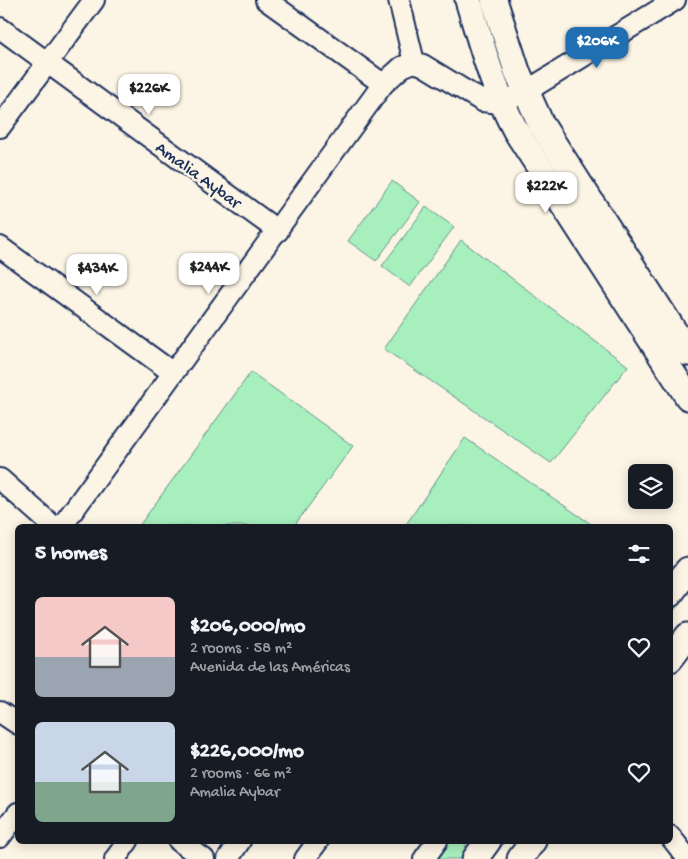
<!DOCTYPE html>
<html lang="en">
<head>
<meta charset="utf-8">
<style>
  body { margin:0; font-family:"Gochi Hand",sans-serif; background:#20242c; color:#f1f3f6; height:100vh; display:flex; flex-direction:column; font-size:19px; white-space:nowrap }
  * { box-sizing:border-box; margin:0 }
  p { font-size:16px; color:#9ea1a6 }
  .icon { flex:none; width:28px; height:28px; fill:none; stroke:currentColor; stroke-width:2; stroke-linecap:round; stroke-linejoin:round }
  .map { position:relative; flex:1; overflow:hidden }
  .details { position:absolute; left:15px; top:524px; width:658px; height:320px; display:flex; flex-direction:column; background:#171b24; border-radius:8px; box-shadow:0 2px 12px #0003 }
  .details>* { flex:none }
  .buttons { position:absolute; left:628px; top:464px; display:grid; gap:10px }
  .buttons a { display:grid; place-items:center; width:45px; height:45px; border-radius:8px; background:#171b24; box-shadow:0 2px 12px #0003; font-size:25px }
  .price { position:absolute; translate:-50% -42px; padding:0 11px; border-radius:10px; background:#fff; color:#222; font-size:16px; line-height:32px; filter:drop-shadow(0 1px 2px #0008) }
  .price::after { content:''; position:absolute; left:50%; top:30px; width:15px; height:11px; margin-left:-8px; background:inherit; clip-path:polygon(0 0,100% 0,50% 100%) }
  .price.selected { background:#1f6fb2; color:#fff }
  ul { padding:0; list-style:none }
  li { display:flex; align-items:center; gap:15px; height:125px; padding:0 20px }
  li span { display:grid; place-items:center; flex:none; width:140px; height:100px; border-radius:8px; color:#555 }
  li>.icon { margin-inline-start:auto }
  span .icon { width:60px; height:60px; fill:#fffc; stroke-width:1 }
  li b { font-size:21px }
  h2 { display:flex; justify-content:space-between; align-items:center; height:60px; padding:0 20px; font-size:21px }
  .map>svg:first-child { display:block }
  .green { fill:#a7f0bd; stroke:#61908e }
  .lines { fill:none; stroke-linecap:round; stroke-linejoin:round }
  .stream { stroke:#5d91b1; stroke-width:4.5 }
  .minor-casing { stroke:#1b2f5e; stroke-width:24 }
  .major-casing { stroke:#1b2f5e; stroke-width:29 }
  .minor { stroke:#fcf5e5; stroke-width:20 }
  .major { stroke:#fcf5e5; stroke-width:25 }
  .labels { text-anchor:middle; stroke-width:5; stroke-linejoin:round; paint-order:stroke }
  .street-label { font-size:18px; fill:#1b2f5e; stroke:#fcf5e5 }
</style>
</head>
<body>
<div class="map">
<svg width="688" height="859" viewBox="0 0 688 859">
  <rect width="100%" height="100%" fill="#fcf5e5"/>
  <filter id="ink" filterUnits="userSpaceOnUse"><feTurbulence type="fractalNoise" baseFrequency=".02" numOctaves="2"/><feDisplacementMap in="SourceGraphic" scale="10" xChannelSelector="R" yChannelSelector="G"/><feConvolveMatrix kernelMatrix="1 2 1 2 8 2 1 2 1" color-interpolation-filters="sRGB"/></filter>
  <g filter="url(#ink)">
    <g class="green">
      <polygon points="392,181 420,202 376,261 348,241"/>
      <polygon points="426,207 454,227 410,287 382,266"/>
      <polygon points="461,240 628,366 551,463 384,349"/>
      <polygon points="251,372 353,446 294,526 139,526"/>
      <polygon points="465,438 594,526 405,526"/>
      <polygon points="447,841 465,842 467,850 463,859 434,859"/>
    </g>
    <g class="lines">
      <g class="stream">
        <polyline points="670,613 679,600"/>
        <polyline points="495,852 503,841"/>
      </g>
      <g class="minor-casing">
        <g id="minor">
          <polyline points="266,0 383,84 402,67 414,62 423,65 482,101 501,103 525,92 675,0"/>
          <polyline points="399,0 414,62"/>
          <polyline points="0,28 278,231"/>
          <polyline points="0,127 94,0"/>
          <polyline points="0,247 173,373"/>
          <polyline points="0,479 53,526"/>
          <polyline points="62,526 383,84"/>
          <polyline points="0,712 18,724"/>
          <polyline points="670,836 688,859"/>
          <polyline points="0,837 18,813"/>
          <polyline points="179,841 204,859"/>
          <polyline points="115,859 128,841"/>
          <polyline points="228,859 240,841"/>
          <polyline points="305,859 318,841"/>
          <polyline points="424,859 437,841"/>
        </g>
      </g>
      <g class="major-casing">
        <g id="major">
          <path d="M468 0C482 46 493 89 516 131L688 397"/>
          <polyline points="494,0 517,71 541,124 688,353"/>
          <polyline points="670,594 688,570"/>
          <polyline points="670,659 688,636"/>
          <polyline points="475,859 488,841"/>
          <polyline points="520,859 533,841"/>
        </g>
      </g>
      <use href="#minor" class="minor"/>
      <use href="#major" class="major"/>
    </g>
  </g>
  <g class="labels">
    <g class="street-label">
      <text transform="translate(199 174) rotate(36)" y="6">Amalia Aybar</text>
    </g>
  </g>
</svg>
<div class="buttons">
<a><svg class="icon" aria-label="layers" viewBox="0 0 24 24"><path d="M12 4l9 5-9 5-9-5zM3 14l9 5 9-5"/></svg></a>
</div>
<b class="price selected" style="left:597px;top:69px">$206K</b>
<b class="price" style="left:149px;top:116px">$226K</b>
<b class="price" style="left:546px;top:214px">$222K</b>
<b class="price" style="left:209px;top:295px">$244K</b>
<b class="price" style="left:97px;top:296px">$434K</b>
<section class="details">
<h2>5 homes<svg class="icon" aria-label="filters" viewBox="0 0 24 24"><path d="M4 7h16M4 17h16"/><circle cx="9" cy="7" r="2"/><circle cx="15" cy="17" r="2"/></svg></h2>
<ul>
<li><span style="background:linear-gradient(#f6c9c9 60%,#9aa5b1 0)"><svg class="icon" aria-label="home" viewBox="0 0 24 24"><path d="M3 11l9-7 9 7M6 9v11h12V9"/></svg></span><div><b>$206,000/mo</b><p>2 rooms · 58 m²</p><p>Avenida de las Américas</p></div><svg class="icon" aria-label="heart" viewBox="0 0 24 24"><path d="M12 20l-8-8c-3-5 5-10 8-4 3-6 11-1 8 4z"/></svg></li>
<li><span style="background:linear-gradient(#c9d6e8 60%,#7fa58c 0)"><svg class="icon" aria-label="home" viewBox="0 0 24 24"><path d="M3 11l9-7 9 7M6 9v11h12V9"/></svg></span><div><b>$226,000/mo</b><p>2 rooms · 66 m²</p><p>Amalia Aybar</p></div><svg class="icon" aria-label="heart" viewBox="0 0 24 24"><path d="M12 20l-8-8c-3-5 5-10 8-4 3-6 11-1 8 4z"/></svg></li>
</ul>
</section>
</div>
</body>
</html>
